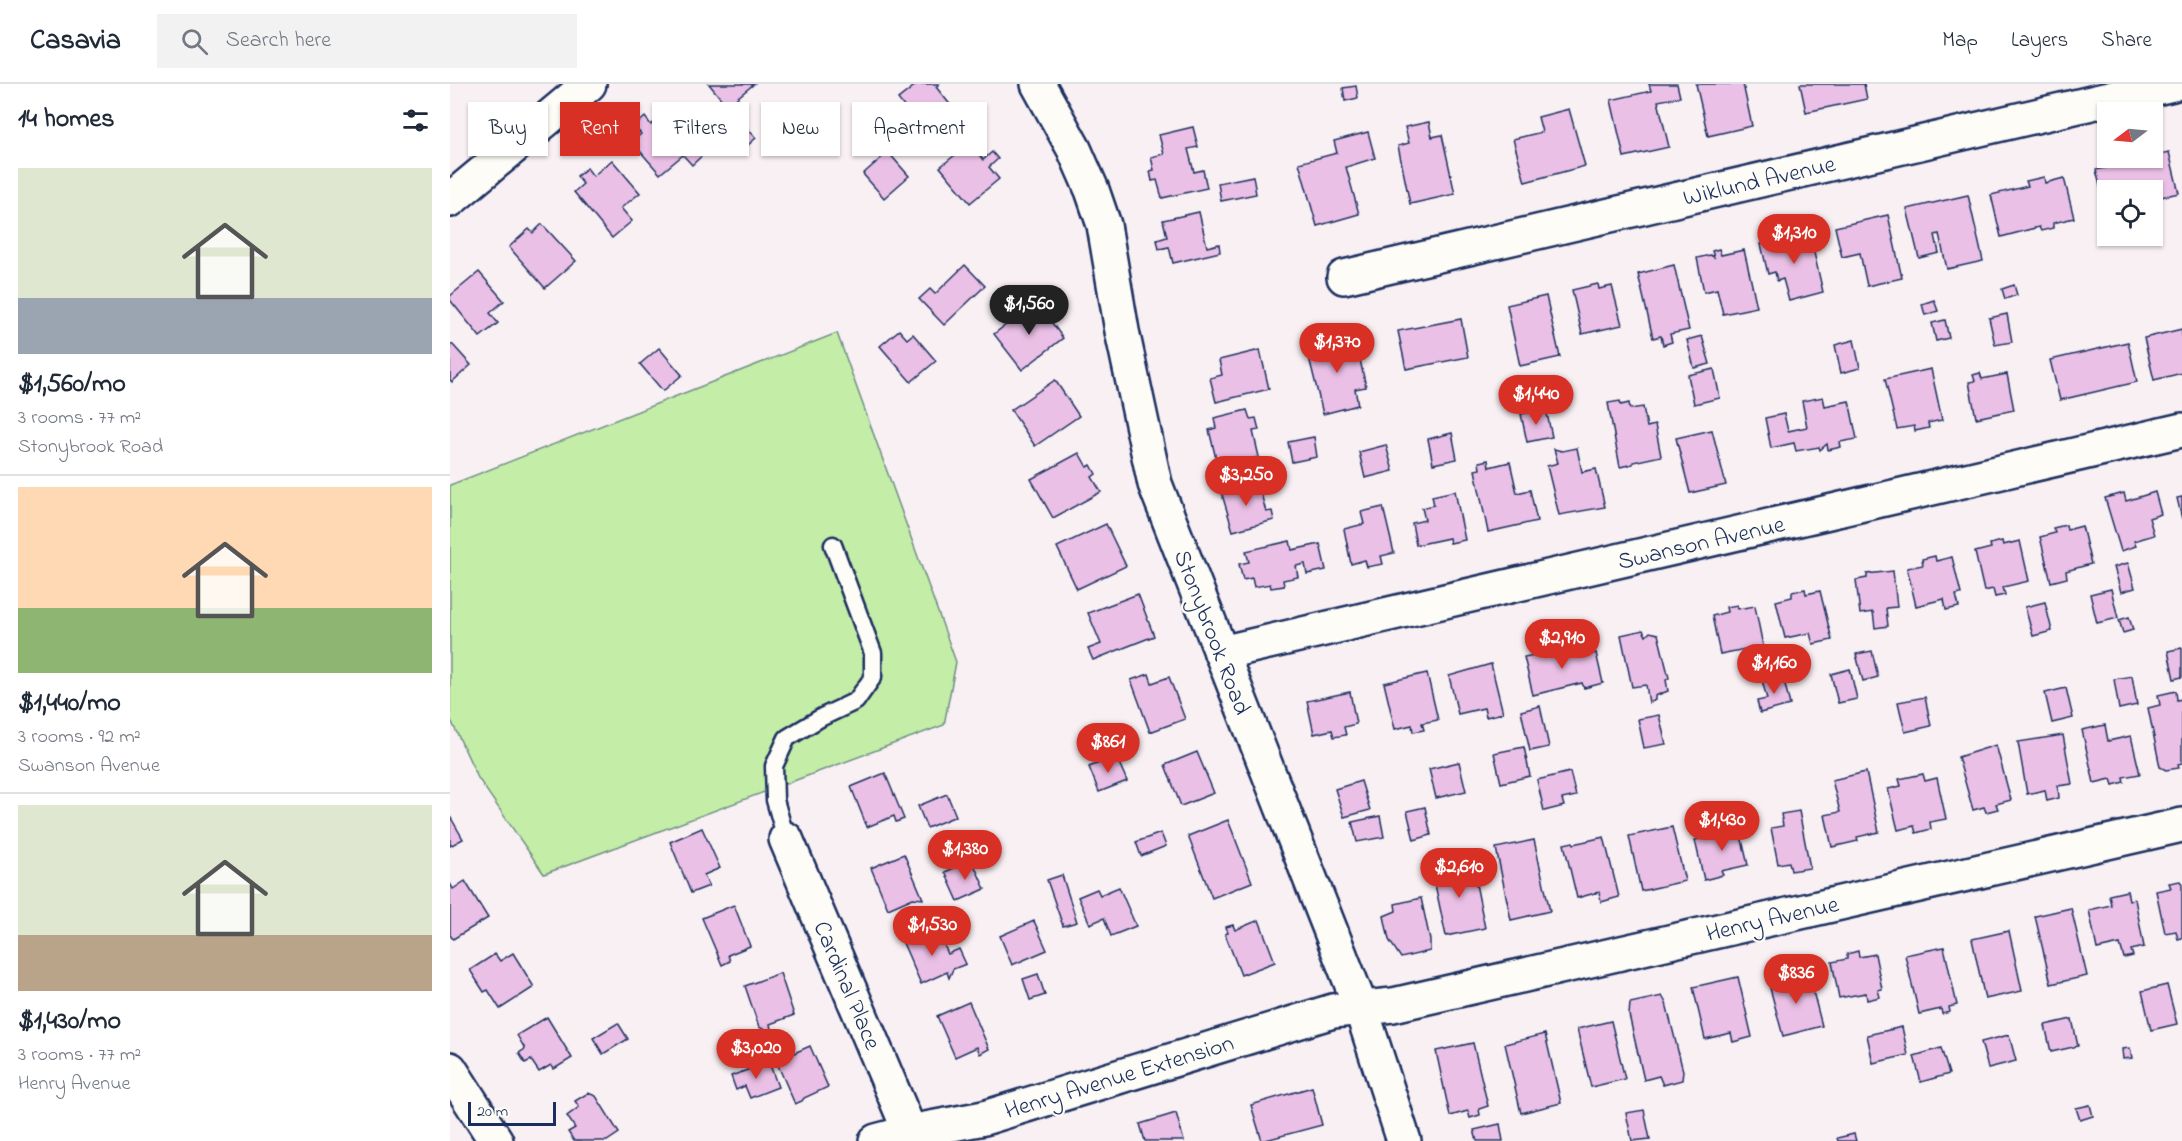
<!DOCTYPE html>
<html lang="en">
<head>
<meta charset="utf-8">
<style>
  body { margin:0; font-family:"Indie Flower",sans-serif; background:#f2f2f3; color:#1f2937; height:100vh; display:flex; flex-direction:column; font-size:22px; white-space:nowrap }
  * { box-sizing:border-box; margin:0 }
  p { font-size:20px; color:#747a83 }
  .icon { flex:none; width:33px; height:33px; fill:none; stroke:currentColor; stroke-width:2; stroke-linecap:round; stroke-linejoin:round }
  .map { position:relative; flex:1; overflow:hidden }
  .sheet { display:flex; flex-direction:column; background:#fff; width:450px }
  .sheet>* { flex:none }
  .guide { position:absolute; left:18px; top:18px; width:570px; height:54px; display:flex; gap:12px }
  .needle { width:39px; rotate:254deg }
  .controls { position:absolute; left:1647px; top:18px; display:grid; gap:12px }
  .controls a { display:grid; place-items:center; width:66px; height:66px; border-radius:0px; background:#fff; box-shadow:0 2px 4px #0004; font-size:30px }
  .scale { position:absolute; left:18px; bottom:15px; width:88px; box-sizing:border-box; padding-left:6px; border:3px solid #1b2f5e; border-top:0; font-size:16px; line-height:21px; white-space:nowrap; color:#1b2f5e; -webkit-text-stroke:4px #fdfcf7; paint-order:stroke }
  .price { position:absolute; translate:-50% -51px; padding:0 14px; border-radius:21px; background:#d93025; color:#fff; font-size:20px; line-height:39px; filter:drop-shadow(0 2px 3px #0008) }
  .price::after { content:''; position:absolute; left:50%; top:36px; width:18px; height:14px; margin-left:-9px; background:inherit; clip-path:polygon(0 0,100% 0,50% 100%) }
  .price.on { background:#222; color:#fff }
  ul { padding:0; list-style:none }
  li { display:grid; align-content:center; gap:12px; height:318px; padding:0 18px }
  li+li { border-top:2px solid #e0e1e3 }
  li span { display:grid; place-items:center; height:186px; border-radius:0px; color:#555 }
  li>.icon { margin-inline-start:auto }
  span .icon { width:108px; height:108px; fill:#fffc; stroke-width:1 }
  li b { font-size:26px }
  h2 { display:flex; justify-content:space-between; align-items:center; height:72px; padding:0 18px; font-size:26px }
  .chip { padding:0 21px; border-radius:0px; background:#fff; box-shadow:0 2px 4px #0004; font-size:21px; line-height:54px }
  .chip.on { background:#d93025; color:#fff }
  header { display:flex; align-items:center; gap:36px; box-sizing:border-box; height:84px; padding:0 30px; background:#fff; border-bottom:2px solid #e0e1e3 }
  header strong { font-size:28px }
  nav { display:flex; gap:33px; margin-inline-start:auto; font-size:21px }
  .search { width:420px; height:54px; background:#f2f2f3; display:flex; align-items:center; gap:15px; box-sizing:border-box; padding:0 21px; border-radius:0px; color:#747a83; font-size:22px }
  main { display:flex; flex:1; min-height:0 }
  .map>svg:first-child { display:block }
  .green { fill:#c4eda8; stroke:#708e83; stroke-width:1.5 }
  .building { fill:#ebc0e6; stroke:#1b2f5e; stroke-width:1.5 }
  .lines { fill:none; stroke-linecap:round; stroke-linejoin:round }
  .service-casing { stroke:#1b2f5e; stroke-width:21 }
  .minor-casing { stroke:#1b2f5e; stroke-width:38 }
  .service { stroke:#fdfcf7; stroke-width:16 }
  .minor { stroke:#fdfcf7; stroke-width:33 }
  .labels { text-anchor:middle; stroke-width:4.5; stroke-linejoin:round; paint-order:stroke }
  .street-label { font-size:24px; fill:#1b2f5e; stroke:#fdfcf7 }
</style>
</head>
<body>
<header>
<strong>Casavia</strong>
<div class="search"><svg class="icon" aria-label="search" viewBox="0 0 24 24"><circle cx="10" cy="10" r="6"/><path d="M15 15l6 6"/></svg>Search here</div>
<nav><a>Map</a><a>Layers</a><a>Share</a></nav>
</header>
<main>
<section class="sheet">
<h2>14 homes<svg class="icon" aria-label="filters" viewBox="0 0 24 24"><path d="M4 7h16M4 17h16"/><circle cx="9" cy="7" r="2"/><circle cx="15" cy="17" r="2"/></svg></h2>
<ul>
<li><span style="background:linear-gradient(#dfe7d0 70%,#9aa5b1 0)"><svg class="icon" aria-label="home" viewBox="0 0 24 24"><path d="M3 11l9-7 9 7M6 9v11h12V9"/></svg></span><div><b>$1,560/mo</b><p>3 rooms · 77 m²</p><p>Stonybrook Road</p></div></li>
<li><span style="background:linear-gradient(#ffd9b3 65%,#8fb573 0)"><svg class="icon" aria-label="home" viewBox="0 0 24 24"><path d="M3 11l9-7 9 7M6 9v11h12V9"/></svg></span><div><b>$1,440/mo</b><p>3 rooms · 92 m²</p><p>Swanson Avenue</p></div></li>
<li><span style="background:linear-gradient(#dfe7d0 70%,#b9a48a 0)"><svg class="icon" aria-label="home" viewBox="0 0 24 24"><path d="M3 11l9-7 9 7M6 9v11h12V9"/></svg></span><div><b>$1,430/mo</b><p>3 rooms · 77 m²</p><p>Henry Avenue</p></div></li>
</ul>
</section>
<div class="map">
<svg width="1732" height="1057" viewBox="0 0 1732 1057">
  <rect width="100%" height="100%" fill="#f9f0f4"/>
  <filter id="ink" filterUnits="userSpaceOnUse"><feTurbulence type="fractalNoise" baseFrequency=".0167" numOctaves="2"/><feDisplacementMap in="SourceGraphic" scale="12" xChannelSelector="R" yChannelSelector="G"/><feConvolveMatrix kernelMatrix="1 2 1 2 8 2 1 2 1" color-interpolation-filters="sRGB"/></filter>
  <g filter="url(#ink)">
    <polygon class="green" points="387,249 506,578 494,641 94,790 28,694 0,634 0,401"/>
    <g class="building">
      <polygon points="259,0 304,0 277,22"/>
      <polygon points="467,0 489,0 486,3 506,28 465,61 453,47 465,37 448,15"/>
      <polygon points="1199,0 1227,0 1230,13 1208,17 1219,63 1174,73 1161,16 1201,7"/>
      <polygon points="1246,0 1293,0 1302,42 1258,52"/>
      <polygon points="1350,0 1414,0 1417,15 1356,28"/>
      <polygon points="906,2 908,14 895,17 893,4"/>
      <polygon points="1119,25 1135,82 1075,98 1063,55 1092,48 1088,33"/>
      <polygon points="219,26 256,68 242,81 233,71 210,90 182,58 191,50 184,43 195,33 201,41"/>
      <polygon points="288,34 306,54 289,69 270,49"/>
      <polygon points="979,38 982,53 992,51 1005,110 960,120 948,62 959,59 955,43"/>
      <polygon points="743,43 748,63 738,65 744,88 753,86 757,104 712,114 707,96 702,97 700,87 704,86 701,73 714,70 709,51"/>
      <polygon points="918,48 925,74 896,83 909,130 867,142 849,79 887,69 884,57"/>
      <polygon points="520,59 533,76 542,68 548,75 539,83 549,95 520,119 490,83"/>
      <polygon points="438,68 459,92 434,114 413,90"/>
      <polygon points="1719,68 1729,109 1702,115 1702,106 1658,106 1658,126 1656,126 1646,86 1679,78 1677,74 1702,74 1702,72"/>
      <polygon points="162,76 190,109 171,124 182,137 162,154 124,108 133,100 127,92 137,84 143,92"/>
      <polygon points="803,92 806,110 771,117 768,99"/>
      <polygon points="1594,93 1595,99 1614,94 1624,134 1603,139 1603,144 1591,147 1589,143 1551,153 1541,111 1578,102 1576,97"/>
      <polygon points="1518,111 1533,177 1497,185 1489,150 1485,151 1489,169 1469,174 1457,125"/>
      <polygon points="749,128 757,163 769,160 770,168 723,179 719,163 709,165 707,156 717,153 713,136"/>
      <polygon points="1438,131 1452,194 1417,202 1410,169 1392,173 1385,143"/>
      <polygon points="92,140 126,177 95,204 59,163 79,145 83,149"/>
      <polygon points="1354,149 1360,151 1373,208 1339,217 1333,195 1327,197 1325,188 1318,190 1311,160"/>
      <polygon points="1269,165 1271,171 1294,166 1307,223 1273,230 1267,205 1254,208 1247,174 1260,171 1264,173 1262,167"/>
      <polygon points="515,181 535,202 494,241 469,215 480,205 485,210"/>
      <polygon points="1224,181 1239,246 1220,250 1222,258 1213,261 1211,252 1203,254 1188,190"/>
      <polygon points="29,188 54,217 40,229 48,239 30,253 0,216 0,212"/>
      <polygon points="1148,200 1149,205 1162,202 1172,241 1132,250 1122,206"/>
      <polygon points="1564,201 1567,211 1555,215 1552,205"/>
      <polygon points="1096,212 1110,273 1070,282 1057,221"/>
      <polygon points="1484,216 1488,227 1475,231 1472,220"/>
      <polygon points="586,218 596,231 599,228 606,237 602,239 613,254 572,286 544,250"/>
      <polygon points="1557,230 1562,258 1545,261 1539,234"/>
      <polygon points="1011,235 1018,273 956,285 948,247"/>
      <polygon points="1495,236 1499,254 1486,257 1482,239"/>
      <polygon points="1732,245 1732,289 1704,296 1694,254"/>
      <polygon points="449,246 457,255 463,250 486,277 461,298 430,262"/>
      <polygon points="1252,252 1260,280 1244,284 1237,256"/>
      <polygon points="905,253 916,303 905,305 908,321 873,330 857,265"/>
      <polygon points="1404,256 1410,284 1391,289 1385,261"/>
      <polygon points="1678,258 1687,298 1610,316 1600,276"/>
      <polygon points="2,260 21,281 2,298 0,296 0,262"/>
      <polygon points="209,264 232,291 213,307 190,280"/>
      <polygon points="810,266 819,305 766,318 760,294 772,291 769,276"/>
      <polygon points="1264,285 1270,314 1244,320 1238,291"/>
      <polygon points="1481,285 1492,336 1478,339 1479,344 1465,347 1464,342 1447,345 1435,295"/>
      <polygon points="1530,289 1532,295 1557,290 1564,326 1526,334 1519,298 1525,297 1523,291"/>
      <polygon points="605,296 629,332 585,362 561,326"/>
      <polygon points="1373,313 1375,322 1399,317 1407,355 1390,358 1391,363 1378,366 1377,360 1370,366 1369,363 1346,367 1344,359 1321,364 1315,334 1334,330 1338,347 1357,343 1352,317"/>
      <polygon points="1170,317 1171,321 1179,319 1180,325 1193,323 1197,343 1205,341 1211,372 1183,378 1183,380 1170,383 1158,319"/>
      <polygon points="1096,325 1102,353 1077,358 1071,330"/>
      <polygon points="797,326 800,335 806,334 809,346 803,347 809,373 768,383 759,346 766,344 764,334"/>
      <polygon points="1262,346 1276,401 1240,409 1226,354"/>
      <polygon points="1002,349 1007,375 983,380 978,355"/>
      <polygon points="864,353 867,373 842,378 838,358"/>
      <polygon points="936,361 943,387 915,394 909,368"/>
      <polygon points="1127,364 1132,388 1146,385 1155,423 1109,431 1097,382 1108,379 1104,365 1112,367"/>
      <polygon points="629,369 637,383 641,381 646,390 642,393 651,408 603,434 581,395"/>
      <polygon points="1038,376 1039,383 1060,378 1067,409 1080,406 1087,437 1038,448 1025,386 1030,385 1029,378"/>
      <polygon points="808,398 816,428 822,427 824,436 783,447 771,407"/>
      <polygon points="1005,407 1015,456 1000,459 999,454 966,461 962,439 975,436 972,424 984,421 982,412"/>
      <polygon points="1705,408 1711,430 1699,434 1704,451 1684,457 1686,462 1671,467 1655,414 1674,409 1676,417"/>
      <polygon points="1732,413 1732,435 1727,414"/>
      <polygon points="933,423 944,469 931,472 933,480 917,483 915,476 901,480 894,445 914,440 911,428"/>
      <polygon points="656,440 676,482 627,505 607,463"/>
      <polygon points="1616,441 1617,446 1632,442 1641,480 1616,487 1617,494 1601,498 1590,453 1605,449 1603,444"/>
      <polygon points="840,457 842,466 870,460 876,486 857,490 855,480 846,482 848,493 833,496 834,502 821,504 820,500 804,503 802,494 793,496 789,480 799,478 796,467"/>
      <polygon points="1552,457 1553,461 1570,457 1579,497 1553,503 1555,511 1545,513 1543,505 1534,507 1525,468 1541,464 1540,460"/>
      <polygon points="1485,472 1486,477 1502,473 1511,510 1506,511 1509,523 1496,526 1494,515 1466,522 1457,484 1473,481 1472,475"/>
      <polygon points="1678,479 1685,504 1671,508 1664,483"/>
      <polygon points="1443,487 1447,523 1436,524 1438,542 1425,544 1423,528 1410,530 1406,496 1417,494 1417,490"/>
      <polygon points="1355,505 1356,510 1370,507 1382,556 1363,560 1360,549 1335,554 1326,517 1342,513 1342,508"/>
      <polygon points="1661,505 1668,534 1647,539 1640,510"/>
      <polygon points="688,510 704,552 643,576 638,565 651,560 638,529"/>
      <polygon points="1595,518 1602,547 1583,552 1575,523"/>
      <polygon points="1287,521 1288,525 1305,522 1315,572 1303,574 1304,579 1299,580 1295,565 1270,570 1262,532 1277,528 1276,523"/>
      <polygon points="1679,533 1683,546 1673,549 1669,536"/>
      <polygon points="1193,546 1196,552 1200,548 1208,550 1219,594 1216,596 1218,607 1205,612 1205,616 1199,619 1196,601 1182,603 1171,551"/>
      <polygon points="1124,562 1127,573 1146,569 1153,599 1134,604 1132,599 1083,611 1074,573 1084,571 1084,567 1099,563 1100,568"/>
      <polygon points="1732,564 1732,593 1724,595 1718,567"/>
      <polygon points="1422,567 1428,593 1413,597 1406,570"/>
      <polygon points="1041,580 1053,629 1036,633 1034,624 1008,630 999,592"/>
      <polygon points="1400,585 1407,615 1388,619 1381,590"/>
      <polygon points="977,589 988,636 972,639 974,646 963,648 962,641 945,645 934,599"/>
      <polygon points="699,590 702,599 719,593 735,635 700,648 681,596"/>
      <polygon points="1333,592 1340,621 1310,629 1307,617 1317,615 1312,596"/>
      <polygon points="1682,592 1687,621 1669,625 1664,595"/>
      <polygon points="1616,604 1623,634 1602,639 1595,609"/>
      <polygon points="1726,607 1727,616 1732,615 1732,679 1728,680 1729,684 1716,686 1710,683 1698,624 1710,621 1708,611"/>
      <polygon points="900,608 906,640 894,643 896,651 884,653 882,646 864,650 857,617"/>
      <polygon points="1475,613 1481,642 1455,648 1448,618"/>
      <polygon points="1090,622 1099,663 1080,667 1071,627"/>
      <polygon points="1209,631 1216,660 1194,664 1188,635"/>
      <polygon points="1655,641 1658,657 1681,652 1690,690 1673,693 1674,698 1663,701 1661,695 1644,699 1632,646"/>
      <polygon points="1613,651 1622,700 1608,702 1609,714 1597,717 1595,706 1577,710 1568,658"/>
      <polygon points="1546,661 1561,716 1546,720 1548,725 1536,728 1534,723 1523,726 1508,673"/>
      <polygon points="1074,663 1080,692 1051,699 1044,669"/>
      <polygon points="747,668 764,709 731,722 715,681"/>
      <polygon points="666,672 677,697 649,708 639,683"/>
      <polygon points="1009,678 1016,707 986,714 979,685"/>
      <polygon points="1120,688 1126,712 1112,715 1114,722 1094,727 1087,696"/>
      <polygon points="1416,688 1429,748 1407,753 1408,757 1382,763 1375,731 1390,728 1382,696"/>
      <polygon points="435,689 454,735 446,738 444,732 417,743 401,703"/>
      <polygon points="1473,690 1475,697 1487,694 1496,735 1480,738 1481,745 1466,749 1464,742 1448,746 1438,705 1451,702 1449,695"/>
      <polygon points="911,697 920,726 894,733 885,705"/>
      <polygon points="497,710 506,732 477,744 468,722"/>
      <polygon points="975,723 981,751 964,756 957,727"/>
      <polygon points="1349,727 1360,784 1341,787 1339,778 1328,780 1321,744 1333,742 1331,730"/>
      <polygon points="930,732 934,753 907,758 902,738"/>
      <polygon points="1,734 13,755 0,762 0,735"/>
      <polygon points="778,736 802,798 762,814 738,752"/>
      <polygon points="1288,739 1298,781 1271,787 1273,791 1254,796 1245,756 1275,749 1273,742"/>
      <polygon points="1222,743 1235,797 1191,807 1179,752"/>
      <polygon points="252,744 270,784 254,791 259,802 241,809 220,758"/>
      <polygon points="711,749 716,762 691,772 686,758"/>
      <polygon points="1154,753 1169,813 1151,818 1149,808 1127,814 1114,760 1123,758 1124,760"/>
      <polygon points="1084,756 1100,827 1061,836 1046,764"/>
      <polygon points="454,770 473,815 463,814 438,825 421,784"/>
      <polygon points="1015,773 1018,783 1023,785 1035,844 996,852 983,791 999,788 997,777"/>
      <polygon points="522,776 535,805 508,817 495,788"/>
      <polygon points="612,791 627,838 613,842 597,796"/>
      <polygon points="15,797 38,834 3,855 0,851 0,799 3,805"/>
      <polygon points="1730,797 1732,801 1732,854 1728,855 1726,847 1715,849 1706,807 1721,804 1719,799"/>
      <polygon points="669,803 686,842 661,852 654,834 640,840 628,813 647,805 650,811"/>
      <polygon points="1677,807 1679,816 1685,815 1694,863 1681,866 1683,872 1674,874 1670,860 1647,865 1639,826 1661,821 1659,811"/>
      <polygon points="971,814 980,856 980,867 951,874 939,856 934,832 946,827 945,820"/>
      <polygon points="284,821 300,862 278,871 280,877 272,881 252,834"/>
      <polygon points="1621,824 1637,892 1601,900 1585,832"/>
      <polygon points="809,836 825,878 791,891 775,850 778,849 776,843 783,841 785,846"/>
      <polygon points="584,837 597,866 562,881 550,852"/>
      <polygon points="487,845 498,870 509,865 516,880 503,885 499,894 497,888 471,900 453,859"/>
      <polygon points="1559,847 1572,907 1535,915 1522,855"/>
      <polygon points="1494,863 1507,921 1499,923 1500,928 1492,930 1491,925 1469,930 1455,871"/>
      <polygon points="1408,867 1409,873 1425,870 1432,905 1428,906 1430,913 1417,916 1416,909 1389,914 1382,878 1397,875 1397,870"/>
      <polygon points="63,869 84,903 50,925 38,906 34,908 20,886 45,870 50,877"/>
      <polygon points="1358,888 1372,942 1333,952 1320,904 1335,901 1333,894"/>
      <polygon points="330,889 344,931 320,940 321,945 317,947 309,943 295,902"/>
      <polygon points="588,890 595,911 580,916 573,895"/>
      <polygon points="1288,893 1302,953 1283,958 1281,949 1255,955 1243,903"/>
      <polygon points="1717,901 1727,940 1701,946 1692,907"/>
      <polygon points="1212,912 1216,919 1233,987 1232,996 1213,1001 1209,992 1194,996 1179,931 1180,919"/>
      <polygon points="519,918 539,965 530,970 527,963 505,973 487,932"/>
      <polygon points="97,933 122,974 104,985 101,981 89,988 81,976 75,979 69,969 75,965 67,951"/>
      <polygon points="1622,935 1628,962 1601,968 1595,941"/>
      <polygon points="1161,937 1175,995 1141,1003 1127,945"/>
      <polygon points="168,939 178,955 153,970 143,954"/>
      <polygon points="1452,943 1458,971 1423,979 1417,951"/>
      <polygon points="1095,950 1111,1019 1071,1029 1055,960"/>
      <polygon points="1559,951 1566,977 1538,984 1531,958"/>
      <polygon points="1023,959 1038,1022 1029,1025 1030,1031 1020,1034 1018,1027 1000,1032 986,967"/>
      <polygon points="360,962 378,1003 354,1014 352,1017 345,1020 326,977"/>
      <polygon points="1491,964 1499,990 1471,998 1464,972"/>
      <polygon points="1680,964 1682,974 1673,975 1672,965"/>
      <polygon points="319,978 328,1003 300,1014 295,1002 286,1006 281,992"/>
      <polygon points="862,1003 872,1041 812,1057 801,1021"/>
      <polygon points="138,1009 146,1012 169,1049 157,1057 124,1057 118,1048 125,1044 117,1032 129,1023 125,1017"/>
      <polygon points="1640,1021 1643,1032 1630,1036 1626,1024"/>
      <polygon points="1194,1026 1200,1055 1182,1057 1176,1029"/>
      <polygon points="726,1029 734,1057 695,1057 690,1040"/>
      <polygon points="1050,1040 1053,1057 1027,1057 1024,1046"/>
      <polygon points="1404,1050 1406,1057 1388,1057 1387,1054"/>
    </g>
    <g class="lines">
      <g class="service-casing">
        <polyline id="service" points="336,755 325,716 324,682 337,654 372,633 406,617 423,593 423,569 383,461"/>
      </g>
      <g class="minor-casing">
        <g id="minor">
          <polyline points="588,0 624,65 642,106 654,141 672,247 705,400 911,924 954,1057"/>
          <polyline points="0,116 139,0"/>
          <polyline points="894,193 1723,0"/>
          <polyline points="771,569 1732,346"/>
          <polyline points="336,755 460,1048"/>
          <polyline points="0,985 46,1057"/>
          <polyline points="426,1057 460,1048 534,1034 883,927 943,921 1732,741"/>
        </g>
      </g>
      <use href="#service" class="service"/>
      <use href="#minor" class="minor"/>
    </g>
  </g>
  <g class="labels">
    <g class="street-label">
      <text transform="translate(1309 96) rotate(-13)" y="8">Wiklund Avenue</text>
      <text transform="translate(1251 458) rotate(-13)" y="8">Swanson Avenue</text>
      <text transform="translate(763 548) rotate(69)" y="8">Stonybrook Road</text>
      <text transform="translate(1322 834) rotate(-13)" y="8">Henry Avenue</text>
      <text transform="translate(398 901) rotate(67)" y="8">Cardinal Place</text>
      <text transform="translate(669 992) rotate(-17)" y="8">Henry Avenue Extension</text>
    </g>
  </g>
</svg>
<div class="controls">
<a><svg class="needle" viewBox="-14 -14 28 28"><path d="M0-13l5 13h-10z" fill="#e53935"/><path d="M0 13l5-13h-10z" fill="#747a83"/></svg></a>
<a><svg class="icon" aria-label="locate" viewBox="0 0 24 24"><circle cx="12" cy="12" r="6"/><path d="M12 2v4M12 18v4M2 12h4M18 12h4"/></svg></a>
</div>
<div class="scale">20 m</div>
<b class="price" style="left:1344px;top:181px">$1,310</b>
<b class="price on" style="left:579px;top:252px">$1,560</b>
<b class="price" style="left:887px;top:290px">$1,370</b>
<b class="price" style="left:1086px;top:342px">$1,440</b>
<b class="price" style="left:796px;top:423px">$3,250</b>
<b class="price" style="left:1112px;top:586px">$2,910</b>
<b class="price" style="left:1324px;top:611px">$1,160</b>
<b class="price" style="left:658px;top:690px">$861</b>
<b class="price" style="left:1272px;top:768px">$1,430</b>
<b class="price" style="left:515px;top:797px">$1,380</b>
<b class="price" style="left:1009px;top:815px">$2,610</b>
<b class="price" style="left:482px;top:873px">$1,530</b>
<b class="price" style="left:1346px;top:921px">$836</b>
<b class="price" style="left:306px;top:996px">$3,020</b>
<div class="guide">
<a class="chip">Buy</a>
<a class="chip on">Rent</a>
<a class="chip">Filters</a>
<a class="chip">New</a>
<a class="chip">Apartment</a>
</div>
</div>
</main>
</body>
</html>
